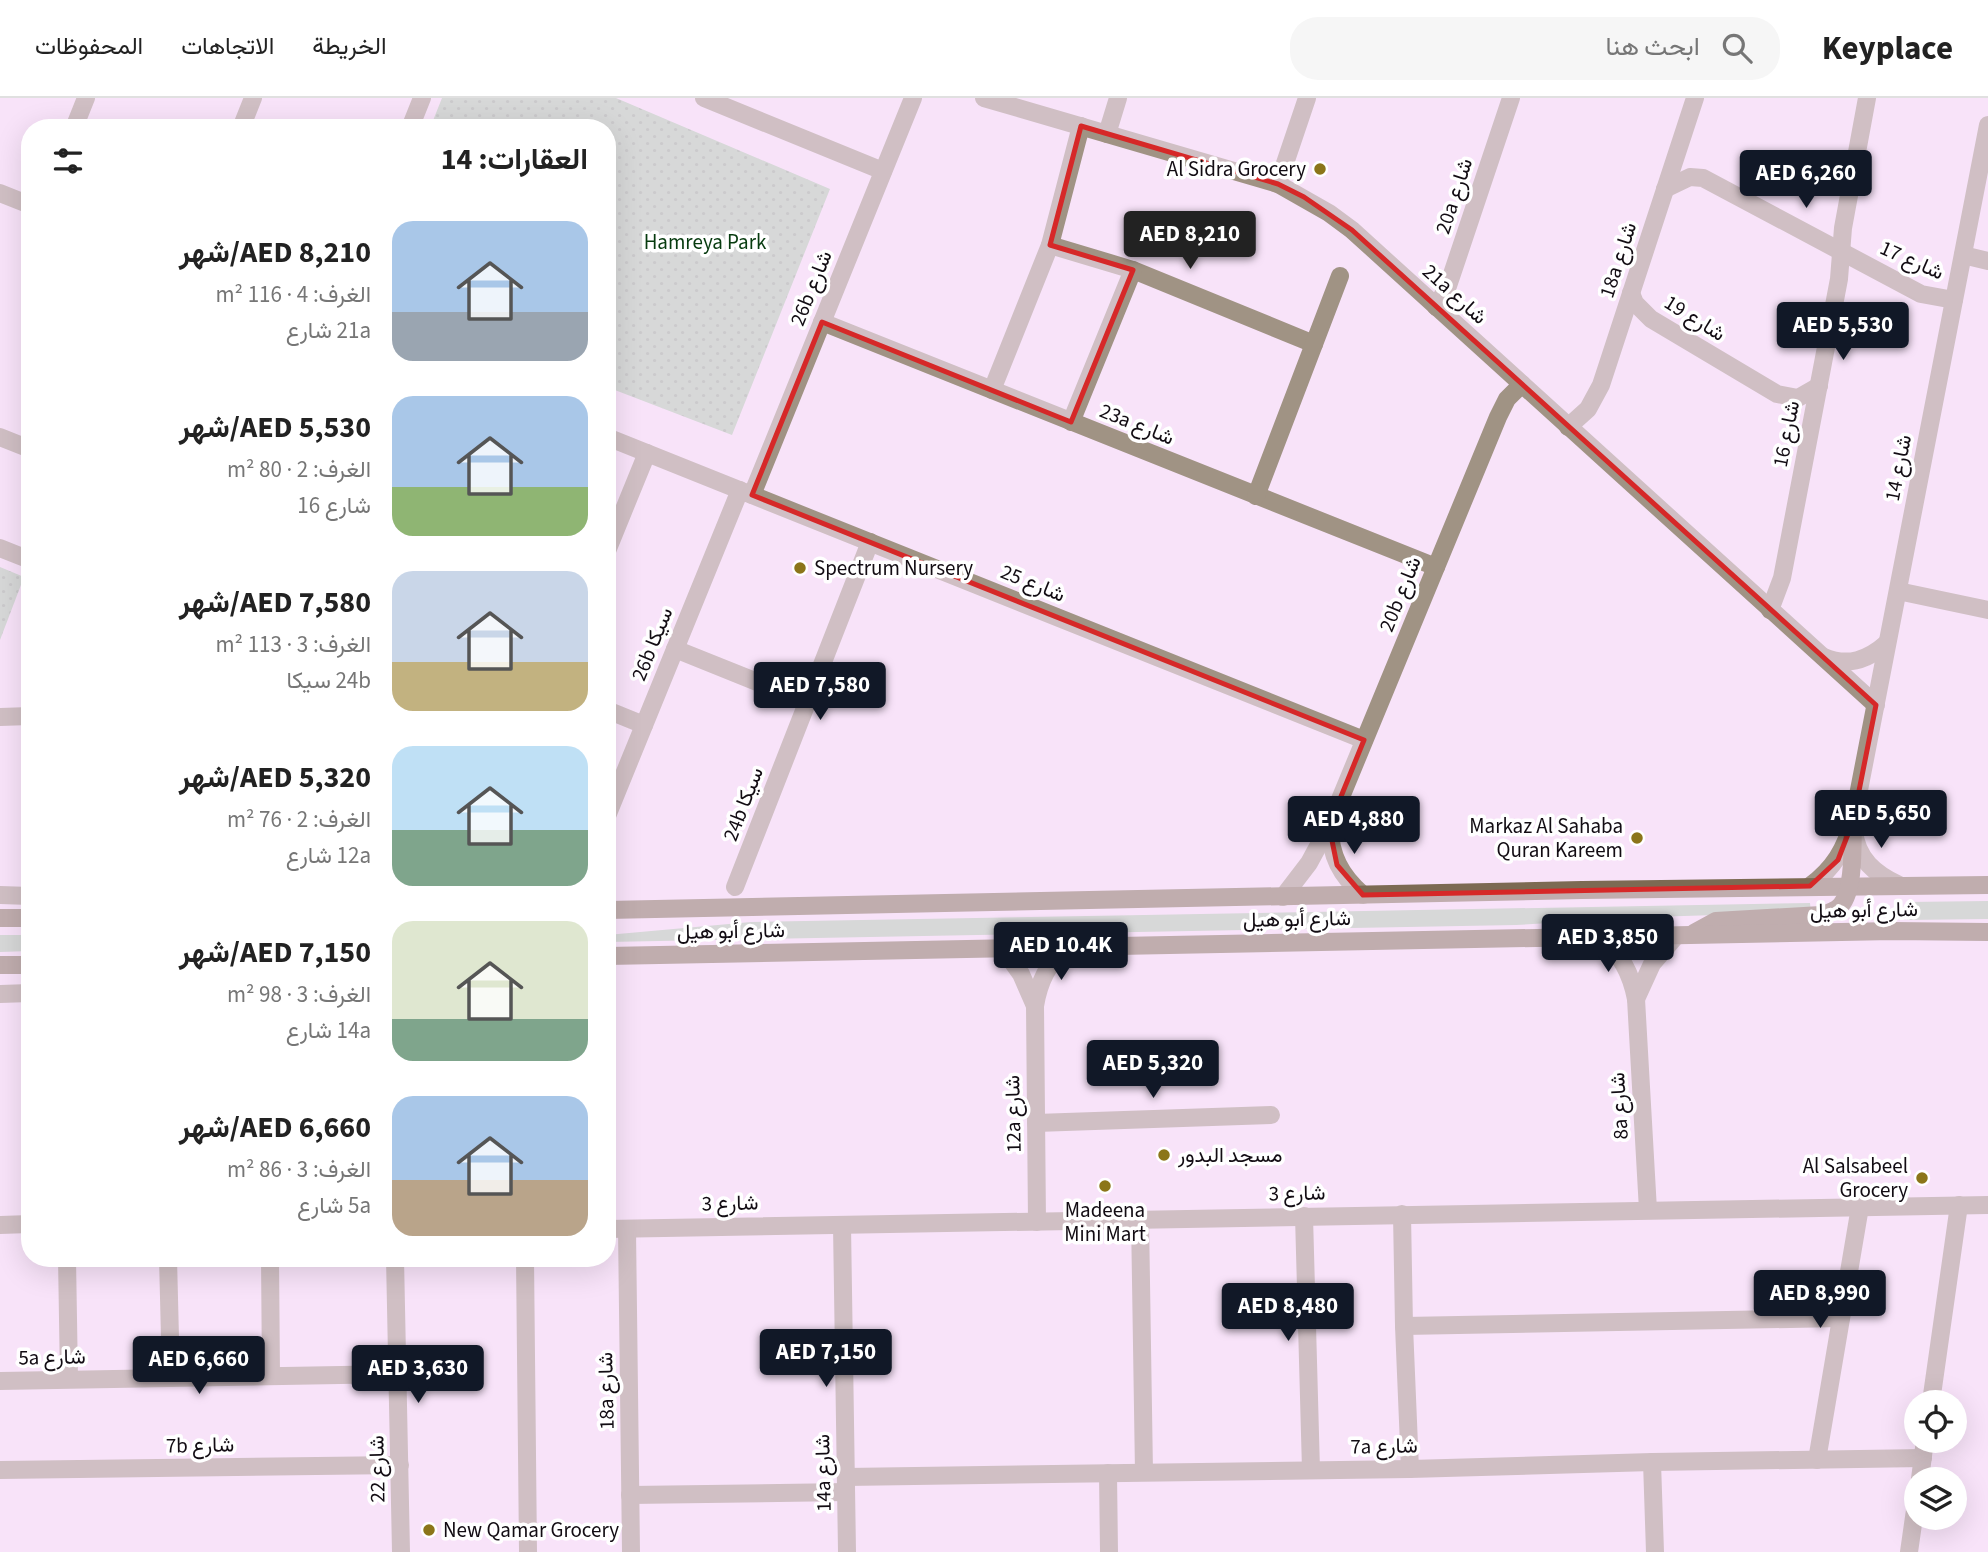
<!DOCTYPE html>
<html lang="ar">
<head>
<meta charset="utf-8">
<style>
  body { margin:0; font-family:"Source Sans 3",Vazirmatn,sans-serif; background:#f6f6f6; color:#222; direction:rtl; height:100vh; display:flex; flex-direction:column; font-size:26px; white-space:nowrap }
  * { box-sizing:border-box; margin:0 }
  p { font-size:23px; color:#767676 }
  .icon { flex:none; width:38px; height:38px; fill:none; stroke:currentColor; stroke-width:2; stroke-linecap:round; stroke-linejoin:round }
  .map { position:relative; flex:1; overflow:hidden; direction:ltr }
  .side { position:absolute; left:21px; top:21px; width:595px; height:1148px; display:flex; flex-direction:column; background:#fff; border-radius:28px; box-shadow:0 7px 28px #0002; direction:rtl }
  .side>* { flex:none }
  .controls { position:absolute; left:1904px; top:1292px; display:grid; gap:14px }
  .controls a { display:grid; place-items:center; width:63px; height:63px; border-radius:50%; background:#fff; box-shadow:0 7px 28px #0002; font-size:35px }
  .price { position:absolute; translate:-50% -60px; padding:0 16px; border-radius:7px; background:#111827; color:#fff; font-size:23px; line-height:46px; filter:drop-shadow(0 2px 4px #0008) }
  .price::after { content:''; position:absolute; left:50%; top:42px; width:21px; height:16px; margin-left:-10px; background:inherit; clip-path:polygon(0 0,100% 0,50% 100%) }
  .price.current { background:#222; color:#fff }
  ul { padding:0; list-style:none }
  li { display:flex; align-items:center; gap:21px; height:175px; padding:0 28px }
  li span { display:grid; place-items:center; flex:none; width:196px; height:140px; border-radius:21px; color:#555 }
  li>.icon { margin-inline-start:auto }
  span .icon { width:84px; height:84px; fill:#fffc; stroke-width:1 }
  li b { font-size:30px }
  h2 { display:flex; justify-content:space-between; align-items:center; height:84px; padding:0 28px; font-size:30px }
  header { display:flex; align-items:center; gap:42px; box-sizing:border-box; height:98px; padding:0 35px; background:#fff; border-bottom:2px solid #e0e0e0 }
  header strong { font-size:33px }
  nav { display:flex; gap:38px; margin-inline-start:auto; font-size:24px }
  .search { width:490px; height:63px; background:#f6f6f6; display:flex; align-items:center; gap:18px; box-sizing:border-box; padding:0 24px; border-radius:28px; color:#767676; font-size:26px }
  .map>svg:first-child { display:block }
  .green { fill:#afc9af }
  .park { fill:url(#park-dots) }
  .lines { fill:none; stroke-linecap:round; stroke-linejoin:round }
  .minor { stroke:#a09384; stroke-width:18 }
  .secondary { stroke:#7c6a53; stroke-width:18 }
  .marked { fill:none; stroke:#d62828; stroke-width:5; stroke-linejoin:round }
  .poi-dot { fill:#8b7519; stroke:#fff; stroke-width:2.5 }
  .labels { text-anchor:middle; stroke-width:7; stroke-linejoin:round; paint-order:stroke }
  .poi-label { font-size:21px; fill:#120c13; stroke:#fff; text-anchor:end }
  .street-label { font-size:21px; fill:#120c13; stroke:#fff }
  .park-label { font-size:21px; fill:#073b0f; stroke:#fff }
</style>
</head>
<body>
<header>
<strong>Keyplace</strong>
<div class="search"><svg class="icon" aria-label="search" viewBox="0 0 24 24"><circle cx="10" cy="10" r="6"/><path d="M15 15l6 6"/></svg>ابحث هنا</div>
<nav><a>الخريطة</a><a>الاتجاهات</a><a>المحفوظات</a></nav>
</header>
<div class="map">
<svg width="1988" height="1454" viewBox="0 0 1988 1454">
  <defs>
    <pattern id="park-dots" width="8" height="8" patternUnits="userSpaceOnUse" patternTransform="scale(1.75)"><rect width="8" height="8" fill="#afc9af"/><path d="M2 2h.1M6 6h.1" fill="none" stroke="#96ab96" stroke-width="1.8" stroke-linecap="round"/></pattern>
  </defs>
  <rect width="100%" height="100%" fill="#f8e3f9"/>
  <g class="green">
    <polygon points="1988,803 1988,821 1907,822 1907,804"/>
    <polygon points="1810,805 1811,814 1652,819 1516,827 607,844 607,837 751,824"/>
    <polygon points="0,837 30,837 30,853 0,854"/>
  </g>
  <g class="park">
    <polygon points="442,0 616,0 830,91 732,337 607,289 607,30 430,30"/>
    <polygon points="0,469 24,479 0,542"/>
  </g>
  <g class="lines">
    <g class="minor">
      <polyline points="704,0 883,73"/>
      <polyline points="984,0 1278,86 1329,115 1352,132 1876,607"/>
      <polyline points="74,30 86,0"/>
      <polyline points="241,30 253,0"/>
      <polyline points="410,30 422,0"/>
      <polyline points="1107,36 1118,0"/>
      <polyline points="1278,86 1307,0"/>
      <polyline points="1665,91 1690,79 1703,80 1921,196 1954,202"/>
      <polyline points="0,95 30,107"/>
      <polyline points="1050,147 1133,172 1314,246"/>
      <polyline points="1963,157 1988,163"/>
      <polyline points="1631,195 1635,205 1651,221 1777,296 1798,300 1819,288"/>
      <polyline points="1436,209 1448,188 1511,0"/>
      <polyline points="822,224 1436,469"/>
      <polyline points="992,292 1050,147 1081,28"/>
      <polyline points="1071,324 1133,172"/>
      <polyline points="1568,329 1588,311 1601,287 1695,0"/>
      <polyline points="0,339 30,351"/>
      <polyline points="607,339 1364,642"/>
      <polyline points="752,397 913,0"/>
      <polyline points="1256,398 1340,178"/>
      <polyline points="0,450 30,462"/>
      <polyline points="607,453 647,355"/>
      <polyline points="1898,493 1988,512"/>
      <polyline points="1770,512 1782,480 1839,181 1843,130 1867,0"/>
      <polyline points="675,551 807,604"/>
      <path d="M1824 559C1848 569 1868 562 1887 545"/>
      <polyline points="607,612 644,627"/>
      <polyline points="0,619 30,618"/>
      <polyline points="607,718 740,392"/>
      <path d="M1329 728C1331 758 1340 777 1363 797"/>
      <path d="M1854 733C1857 761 1875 776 1899 787"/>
      <path d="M1810 788C1834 770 1845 751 1853 723L1988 27"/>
      <polyline points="735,789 870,444"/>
      <polyline points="0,797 30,798"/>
      <polyline points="1283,799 1309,765 1329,728 1498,319 1507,301 1522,286"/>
      <path d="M1601 839C1621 857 1631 875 1636 901L1648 1112"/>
      <polyline points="1001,848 1021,876 1035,908"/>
      <polyline points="0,896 30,895"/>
      <polyline points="1636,901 1652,866 1676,838"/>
      <polyline points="1036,1025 1271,1017"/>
      <polyline points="1402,1116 1404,1228 1410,1371"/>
      <polyline points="1304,1118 1311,1372"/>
      <polyline points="1140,1120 1144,1374"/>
      <path d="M1037 1124 1035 908C1039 883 1048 866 1066 849"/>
      <polyline points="0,1127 30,1126"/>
      <polyline points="842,1127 847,1454"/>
      <polyline points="607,1131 1988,1107"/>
      <polyline points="627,1131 631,1454"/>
      <polyline points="67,1160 69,1281"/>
      <polyline points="168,1160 171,1280"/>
      <polyline points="270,1160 271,1278"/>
      <polyline points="395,1160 401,1454"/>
      <polyline points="525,1160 528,1454"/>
      <polyline points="1404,1228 1841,1220"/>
      <polyline points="0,1283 398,1276"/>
      <polyline points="1931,1304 1959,1107"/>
      <polyline points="1817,1362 1860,1109"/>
      <polyline points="1652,1364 1655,1454"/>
      <polyline points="0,1372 400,1367"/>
      <polyline points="1108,1375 1109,1454"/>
      <polyline points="846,1379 1410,1371 1652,1364 1923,1360"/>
      <polyline points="1920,1381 1925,1342"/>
      <polyline points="630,1397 846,1394"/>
      <polyline points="1909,1454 1916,1405"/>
    </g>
    <g class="secondary">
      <polyline points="607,812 1582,792 1988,787"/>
      <polyline points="0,820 30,820"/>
      <path d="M1694 835 1716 823 1821 817C1829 815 1836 813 1841 807 1855 791 1852 744 1853 723"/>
      <polyline points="607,858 1892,833 1988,834"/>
      <polyline points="0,867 30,867"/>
    </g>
  </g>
  <path d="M0 0H1988V1454H0ZM1081 28 1278 86 1304 99 1352 132 1876 607 1853 723 1838 762 1810 788 1363 797 1337 767 1329 728 1364 642 752 397 822 224 1071 324 1133 172 1050 147Z" fill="#f8e3f9" fill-opacity=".55" fill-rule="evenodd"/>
  <path class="marked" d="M1081 28 1278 86 1304 99 1352 132 1876 607 1853 723 1838 762 1810 788 1363 797 1337 767 1329 728 1364 642 752 397 822 224 1071 324 1133 172 1050 147Z"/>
  <g class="poi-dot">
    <circle cx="1320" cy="71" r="7"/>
    <circle cx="800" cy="470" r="7"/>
    <circle cx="1637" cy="740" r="7"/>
    <circle cx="1164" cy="1057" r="7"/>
    <circle cx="1922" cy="1080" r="7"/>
    <circle cx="1105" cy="1088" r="7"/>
    <circle cx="429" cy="1432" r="7"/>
  </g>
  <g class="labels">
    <g class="poi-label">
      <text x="1306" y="78">Al Sidra Grocery</text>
      <text x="814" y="477" text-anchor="start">Spectrum Nursery</text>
      <text x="1623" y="735">Markaz Al Sahaba<tspan x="1623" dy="24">Quran Kareem</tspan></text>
      <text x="1178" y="1064" text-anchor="start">مسجد البدور</text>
      <text x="1908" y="1075">Al Salsabeel<tspan x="1908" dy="24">Grocery</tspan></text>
      <text x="1105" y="1119" text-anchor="middle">Madeena<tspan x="1105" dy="24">Mini Mart</tspan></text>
      <text x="443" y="1439" text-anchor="start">New Qamar Grocery</text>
    </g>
    <g class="street-label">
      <text transform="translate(1454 98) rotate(-72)" y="7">20a شارع</text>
      <text transform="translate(1618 162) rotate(-72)" y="7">18a شارع</text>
      <text transform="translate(1912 162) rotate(24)" y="7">شارع 17</text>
      <text transform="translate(811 190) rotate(-68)" y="7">26b شارع</text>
      <text transform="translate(1455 196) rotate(42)" y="7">21a شارع</text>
      <text transform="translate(1695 220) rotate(32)" y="7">شارع 19</text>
      <text transform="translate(1137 326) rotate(22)" y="7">23a شارع</text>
      <text transform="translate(1786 336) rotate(-79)" y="7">شارع 16</text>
      <text transform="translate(1898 370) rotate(-79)" y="7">شارع 14</text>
      <text transform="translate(1033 485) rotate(22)" y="7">شارع 25</text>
      <text transform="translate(1400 496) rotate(-68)" y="7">20b شارع</text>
      <text transform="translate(652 546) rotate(-68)" y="7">26b سيكا</text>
      <text transform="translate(743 706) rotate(-69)" y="7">24b سيكا</text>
      <text transform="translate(1864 812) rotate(-1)" y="7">شارع أبو هيل</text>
      <text transform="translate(1297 821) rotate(-1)" y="7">شارع أبو هيل</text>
      <text transform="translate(731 833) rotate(-1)" y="7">شارع أبو هيل</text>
      <text transform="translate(1619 1008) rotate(-93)" y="7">8a شارع</text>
      <text transform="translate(1013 1016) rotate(-91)" y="7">12a شارع</text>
      <text transform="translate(1297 1095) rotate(-1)" y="7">شارع 3</text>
      <text transform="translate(730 1105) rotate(-1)" y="7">شارع 3</text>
      <text transform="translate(52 1259) rotate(-1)" y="7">5a شارع</text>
      <text transform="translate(606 1293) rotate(-91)" y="7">18a شارع</text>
      <text transform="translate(200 1347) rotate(-1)" y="7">7b شارع</text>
      <text transform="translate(1384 1348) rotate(-1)" y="7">7a شارع</text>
      <text transform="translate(377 1371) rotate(-91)" y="7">شارع 22</text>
      <text transform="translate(823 1375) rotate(-91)" y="7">14a شارع</text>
    </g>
    <g class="park-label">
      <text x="705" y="151">Hamreya Park</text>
    </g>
  </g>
</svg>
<div class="controls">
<a><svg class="icon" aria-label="locate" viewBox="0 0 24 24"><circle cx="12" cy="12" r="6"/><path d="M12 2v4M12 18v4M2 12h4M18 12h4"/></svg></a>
<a><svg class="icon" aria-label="layers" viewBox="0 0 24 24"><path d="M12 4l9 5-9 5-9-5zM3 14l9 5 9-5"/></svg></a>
</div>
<b class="price" style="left:1806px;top:112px">AED 6,260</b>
<b class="price current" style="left:1190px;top:173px">AED 8,210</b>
<b class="price" style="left:1843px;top:264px">AED 5,530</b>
<b class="price" style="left:820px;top:624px">AED 7,580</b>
<b class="price" style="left:1881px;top:752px">AED 5,650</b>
<b class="price" style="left:1354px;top:758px">AED 4,880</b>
<b class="price" style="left:1608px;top:876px">AED 3,850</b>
<b class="price" style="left:1061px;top:884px">AED 10.4K</b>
<b class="price" style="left:1153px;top:1002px">AED 5,320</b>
<b class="price" style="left:1820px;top:1232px">AED 8,990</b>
<b class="price" style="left:1288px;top:1245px">AED 8,480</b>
<b class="price" style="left:826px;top:1291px">AED 7,150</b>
<b class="price" style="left:199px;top:1298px">AED 6,660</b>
<b class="price" style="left:418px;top:1307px">AED 3,630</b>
<section class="side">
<h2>العقارات: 14<svg class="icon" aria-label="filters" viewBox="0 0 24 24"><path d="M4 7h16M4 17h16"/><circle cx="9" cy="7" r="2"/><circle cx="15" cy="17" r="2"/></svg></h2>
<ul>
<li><span style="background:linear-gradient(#a9c7e8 65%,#9aa5b1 0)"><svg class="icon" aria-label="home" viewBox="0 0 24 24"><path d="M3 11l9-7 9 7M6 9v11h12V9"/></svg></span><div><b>AED 8,210/شهر</b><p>الغرف: 4 · 116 m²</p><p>21a شارع</p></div></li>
<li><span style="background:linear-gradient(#a9c7e8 65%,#8fb573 0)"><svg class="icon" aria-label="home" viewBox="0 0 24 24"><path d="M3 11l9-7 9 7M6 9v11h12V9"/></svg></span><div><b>AED 5,530/شهر</b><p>الغرف: 2 · 80 m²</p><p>شارع 16</p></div></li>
<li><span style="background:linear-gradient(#c9d6e8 65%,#c2b280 0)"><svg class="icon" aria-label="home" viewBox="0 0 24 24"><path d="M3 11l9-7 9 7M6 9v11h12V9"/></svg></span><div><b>AED 7,580/شهر</b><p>الغرف: 3 · 113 m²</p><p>24b سيكا</p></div></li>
<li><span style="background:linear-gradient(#bfe0f5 60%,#7fa58c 0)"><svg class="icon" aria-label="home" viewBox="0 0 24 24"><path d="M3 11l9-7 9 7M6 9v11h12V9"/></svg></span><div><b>AED 5,320/شهر</b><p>الغرف: 2 · 76 m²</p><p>12a شارع</p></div></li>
<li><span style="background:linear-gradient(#dfe7d0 70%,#7fa58c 0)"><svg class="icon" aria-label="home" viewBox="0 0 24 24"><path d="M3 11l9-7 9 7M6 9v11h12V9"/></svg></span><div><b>AED 7,150/شهر</b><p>الغرف: 3 · 98 m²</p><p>14a شارع</p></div></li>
<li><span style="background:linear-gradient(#a9c7e8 60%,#b9a48a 0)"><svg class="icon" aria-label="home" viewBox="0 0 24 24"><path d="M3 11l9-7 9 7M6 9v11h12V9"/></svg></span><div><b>AED 6,660/شهر</b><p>الغرف: 3 · 86 m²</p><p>5a شارع</p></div></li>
</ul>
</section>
</div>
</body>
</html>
